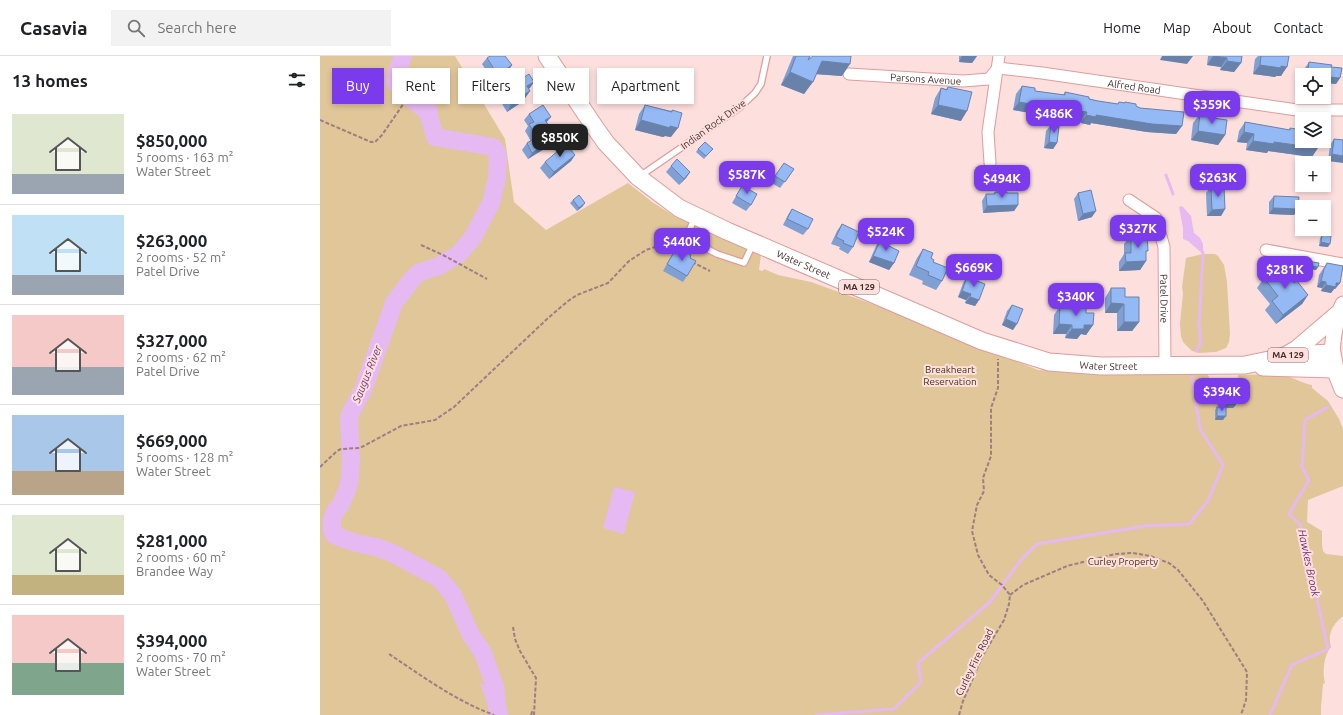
<!DOCTYPE html>
<html lang="en">
<head>
<meta charset="utf-8">
<style>
  body { margin:0; font-family:Ubuntu,sans-serif; background:#f2f2f2; color:#202124; height:100vh; display:flex; flex-direction:column; font-size:15px; white-space:nowrap }
  * { box-sizing:border-box; margin:0 }
  p { font-size:13px; color:#757577 }
  .icon { flex:none; width:22px; height:22px; fill:none; stroke:currentColor; stroke-width:2; stroke-linecap:round; stroke-linejoin:round }
  .map { position:relative; flex:1; overflow:hidden }
  .sheet { display:flex; flex-direction:column; background:#fff; width:320px }
  .sheet>* { flex:none }
  .top-card { position:absolute; left:12px; top:12px; width:380px; height:36px; display:flex; gap:8px }
  .buttons { position:absolute; left:975px; top:12px; display:grid; gap:8px }
  .buttons a { display:grid; place-items:center; width:36px; height:36px; border-radius:0px; background:#fff; box-shadow:0 2px 6px #0003; font-size:20px }
  .price { position:absolute; translate:-50% -34px; padding:0 9px; border-radius:8px; background:#7c3aed; color:#fff; font-size:13px; line-height:26px; filter:drop-shadow(0 1px 2px #0008) }
  .price::after { content:''; position:absolute; left:50%; top:24px; width:12px; height:9px; margin-left:-6px; background:inherit; clip-path:polygon(0 0,100% 0,50% 100%) }
  .price.active { background:#222; color:#fff }
  ul { padding:0; list-style:none }
  li { display:flex; align-items:center; gap:12px; height:100px; padding:0 12px }
  li+li { border-top:1px solid #e0e0e0 }
  li span { display:grid; place-items:center; flex:none; width:112px; height:80px; border-radius:0px; color:#555 }
  li>.icon { margin-inline-start:auto }
  span .icon { width:48px; height:48px; fill:#fffc; stroke-width:1 }
  li b { font-size:17px }
  h2 { display:flex; justify-content:space-between; align-items:center; height:48px; padding:0 12px; font-size:17px }
  .tag { padding:0 14px; border-radius:0px; background:#fff; box-shadow:0 2px 6px #0003; font-size:14px; line-height:36px }
  .tag.active { background:#7c3aed; color:#fff }
  header { display:flex; align-items:center; gap:24px; box-sizing:border-box; height:56px; padding:0 20px; background:#fff; border-bottom:1px solid #e0e0e0 }
  header strong { font-size:19px }
  nav { display:flex; gap:22px; margin-inline-start:auto; font-size:14px }
  .search { width:280px; height:36px; background:#f2f2f2; display:flex; align-items:center; gap:10px; box-sizing:border-box; padding:0 14px; border-radius:0px; color:#757577; font-size:15px }
  main { display:flex; flex:1; min-height:0 }
  .map>svg:first-child { display:block }
  .green { fill:#e1c699 }
  .water { fill:#e7b9f2 }
  .lines { fill:none; stroke-linecap:round; stroke-linejoin:round }
  .stream { stroke:#e7b9f2; stroke-width:3 }
  .river { stroke:#e7b9f2; stroke-width:18 }
  .lane-casing { stroke:#e19c9b; stroke-width:8 }
  .street-casing { stroke:#e19c9b; stroke-width:13 }
  .secondary-casing { stroke:#e19c9b; stroke-width:17 }
  .primary-casing { stroke:#e19c9b; stroke-width:19 }
  .path { stroke:#9c7f7f; stroke-width:2; stroke-dasharray:4 2; stroke-linecap:butt }
  .lane { stroke:#fff; stroke-width:5.5 }
  .street { stroke:#fff; stroke-width:11 }
  .secondary { stroke:#fff; stroke-width:15 }
  .primary { stroke:#fff; stroke-width:17 }
  .wall { fill:#809fd2 }
  .shaded-wall { fill:#6882ab }
  .building { fill:#95b9f4; stroke:#6882ab }
  .labels { text-anchor:middle; stroke-width:4; stroke-linejoin:round; paint-order:stroke }
  .shield { fill:#fddfde; stroke:#7f6262; stroke-width:1 }
  .shield-label { font-size:9px; font-weight:bold; fill:#492d2d }
  .street-label { font-size:10px; fill:#492d2d; stroke:#fddfde }
  .park-label { font-size:10px; fill:#433316; stroke:#fddfde }
  .water-label { font-size:11px; font-style:italic; fill:#6c3579; stroke:#fddfde }
</style>
</head>
<body>
<header>
<strong>Casavia</strong>
<div class="search"><svg class="icon" aria-label="search" viewBox="0 0 24 24"><circle cx="10" cy="10" r="6"/><path d="M15 15l6 6"/></svg>Search here</div>
<nav><a>Home</a><a>Map</a><a>About</a><a>Contact</a></nav>
</header>
<main>
<section class="sheet">
<h2>13 homes<svg class="icon" aria-label="filters" viewBox="0 0 24 24"><path d="M4 7h16M4 17h16"/><circle cx="9" cy="7" r="2"/><circle cx="15" cy="17" r="2"/></svg></h2>
<ul>
<li><span style="background:linear-gradient(#dfe7d0 75%,#9aa5b1 0)"><svg class="icon" aria-label="home" viewBox="0 0 24 24"><path d="M3 11l9-7 9 7M6 9v11h12V9"/></svg></span><div><b>$850,000</b><p>5 rooms · 163 m²</p><p>Water Street</p></div></li>
<li><span style="background:linear-gradient(#bfe0f5 75%,#9aa5b1 0)"><svg class="icon" aria-label="home" viewBox="0 0 24 24"><path d="M3 11l9-7 9 7M6 9v11h12V9"/></svg></span><div><b>$263,000</b><p>2 rooms · 52 m²</p><p>Patel Drive</p></div></li>
<li><span style="background:linear-gradient(#f6c9c9 65%,#9aa5b1 0)"><svg class="icon" aria-label="home" viewBox="0 0 24 24"><path d="M3 11l9-7 9 7M6 9v11h12V9"/></svg></span><div><b>$327,000</b><p>2 rooms · 62 m²</p><p>Patel Drive</p></div></li>
<li><span style="background:linear-gradient(#a9c7e8 70%,#b9a48a 0)"><svg class="icon" aria-label="home" viewBox="0 0 24 24"><path d="M3 11l9-7 9 7M6 9v11h12V9"/></svg></span><div><b>$669,000</b><p>5 rooms · 128 m²</p><p>Water Street</p></div></li>
<li><span style="background:linear-gradient(#dfe7d0 75%,#c2b280 0)"><svg class="icon" aria-label="home" viewBox="0 0 24 24"><path d="M3 11l9-7 9 7M6 9v11h12V9"/></svg></span><div><b>$281,000</b><p>2 rooms · 60 m²</p><p>Brandee Way</p></div></li>
<li><span style="background:linear-gradient(#f6c9c9 60%,#7fa58c 0)"><svg class="icon" aria-label="home" viewBox="0 0 24 24"><path d="M3 11l9-7 9 7M6 9v11h12V9"/></svg></span><div><b>$394,000</b><p>2 rooms · 70 m²</p><p>Water Street</p></div></li>
</ul>
</section>
<div class="map">
<svg width="1023" height="659" viewBox="0 0 1023 659">
  <rect width="100%" height="100%" fill="#fddfde"/>
  <g class="green">
    <path d="M0 0H135L185 83 194 146 226 174 308 127 332 146 354 160 441 198 439 214 443 215 444 213 458 219 491 226 602 266 718 314 782 317H887L890 323 918 325V319C935 319 953 317 969 321 977 323 984 328 992 329V332L1008 345 1019 363 1023 373V430L988 444 987 466 1002 475V489L1003 495 1006 498 1023 500V560C1013 568 1007 578 1011 591 1004 599 1002 616 1005 627L1003 628 1001 651V659H0Z"/>
    <polygon points="883,198 895,198 898,200 904,209 907,226 910,278 909,286 906,292 896,296 879,297 872,295 863,286 861,280 860,268 863,237 862,231 866,202"/>
  </g>
  <g class="water">
    <path d="M75 26C81 30 88 37 94 39 103 41 118 42 118 56 118 61 114 68 113 74 107 64 98 55 90 47 82 38 78 40 75 26Z"/>
    <polygon points="862,150 871,160 874,177 880,182 883,188 883,198 868,185 863,183 863,172 859,151"/>
    <polygon points="294,431 315,436 304,478 283,472"/>
    <path d="M160 627C173 634 187 642 188 659H171Z"/>
  </g>
  <g class="lines">
    <g class="stream">
      <polyline points="846,119 853,138"/>
      <polyline points="876,295 881,286 879,270 883,197 882,195"/>
      <polyline points="496,659 574,653 601,626 598,607 670,546 700,505 717,488 825,470 869,468 888,445 903,409 880,373 872,321"/>
      <polyline points="950,659 972,609 1008,593 980,468 969,458 989,424 982,411 985,364 1008,351"/>
    </g>
    <polyline class="river" points="83,0 76,18 75,26 83,36 108,56 115,81 173,91 176,95 178,102 177,122 171,147 153,181 139,198 119,210 98,217 92,223 74,247 43,334 30,358 29,364 31,401 30,423 27,434 21,448 14,457 12,465 12,475 14,479 27,484 40,488 56,491 72,497 119,522 133,539 151,579 163,597 175,631 178,659"/>
    <g class="lane-casing">
      <g id="lane">
        <polyline points="320,120 419,52 435,37 441,28 447,0"/>
        <polyline points="375,161 366,182 397,198 424,207 433,188"/>
      </g>
    </g>
    <g class="street-casing">
      <g id="street">
        <path id="s1" d="M529 18 643 25 669 23 678 12 722 17 977 54H1023"/>
        <polyline points="670,107 668,76 679,0"/>
        <path id="s2" d="M809 144 836 162 844 191 845 309"/>
        <polyline points="946,194 1023,208"/>
      </g>
    </g>
    <g class="secondary-casing">
      <path id="secondary" d="M1012 297C1013 280 1015 264 1023 248"/>
    </g>
    <g class="primary-casing">
      <g id="primary">
        <path id="s3" d="M227 0 276 73 286 87 318 121 359 152 407 175 662 285 729 306 781 310 925 309 954 303 967 299 1012 297 1015 313 1023 333"/>
        <polyline points="967,299 977,293 1018,258"/>
        <polyline points="943,311 1015,313"/>
      </g>
    </g>
    <g class="path">
      <polyline points="0,64 51,86 55,86 62,79 95,31"/>
      <polyline points="101,189 123,199 167,223"/>
      <polyline points="372,206 390,215"/>
      <polyline points="0,411 17,395 21,393 40,392 81,370 115,364 134,351 227,263 248,245 257,239 288,227 309,205 326,194 335,191 343,191 356,197"/>
      <polyline points="690,539 703,529 747,510 795,498 813,497 830,500 849,507 858,514 883,545 927,616 926,644 921,659"/>
      <polyline points="193,571 195,583 200,595 216,622 214,659"/>
      <path d="M69 598C102 620 136 645 174 659"/>
      <polyline points="211,659 213,653"/>
      <polyline points="639,659 643,645 663,599 684,564 689,548 690,539 682,529 669,519 658,499 652,475 657,449 664,435 663,422 671,400 671,352 678,332 678,303"/>
    </g>
    <use href="#lane" class="lane"/>
    <use href="#street" class="street"/>
    <use href="#secondary" class="secondary"/>
    <use href="#primary" class="primary"/>
  </g>
  <g class="wall">
    <polygon points="473,0 490,0 488,4 522,20 496,18 484,38 461,29"/>
    <polygon points="639,0 657,0 652,7 639,6"/>
    <polygon points="888,0 922,0 921,7 914,16 900,14 901,11 887,9"/>
    <polygon points="938,0 969,0 961,20 956,20 955,21 933,18 935,3"/>
    <polygon points="167,2 192,9 188,15 173,25 162,8"/>
    <polygon points="989,6 1011,11 1020,22 1016,28 1007,27 1005,31 1004,30 1004,19 984,19 985,12"/>
    <polygon points="214,26 208,33 210,35 205,42 202,44 199,48 187,56 181,46 186,39 185,37 189,31"/>
    <polygon points="702,30 715,35 743,39 745,36 778,45 798,48 799,46 804,47 805,46 862,70 856,78 827,76 771,67 770,69 761,67 761,64 723,57 722,59 693,54 696,38"/>
    <polygon points="628,31 641,65 611,58 615,42 621,32 626,33"/>
    <polygon points="325,49 352,55 352,54 351,81 345,80 343,81 315,74 319,58"/>
    <polygon points="209,58 227,67 236,81 232,88 208,103 202,94 207,87 211,85 205,75 208,70 204,64"/>
    <polygon points="880,58 893,62 905,79 898,89 871,84 873,67"/>
    <polygon points="925,66 969,74 970,72 992,101 948,95 947,97 926,94 927,87 917,86 919,75"/>
    <polygon points="731,69 737,87 733,93 724,92 726,75"/>
    <polygon points="1014,83 1023,84 1008,105 1010,89"/>
    <polygon points="378,93 390,96 384,103 376,96"/>
    <polygon points="255,99 251,105 229,123 220,112 225,106"/>
    <polygon points="351,110 370,116 366,122 359,129 346,116"/>
    <polygon points="474,113 460,132 450,126 455,120"/>
    <polygon points="422,130 431,149 426,155 412,147"/>
    <polygon points="891,131 905,153 901,160 887,160 886,137"/>
    <polygon points="675,136 687,137 698,149 694,155 663,157 662,145 666,138 673,138"/>
    <polygon points="758,137 772,161 758,165 754,143"/>
    <polygon points="954,140 978,153 974,159 949,158 949,146"/>
    <polygon points="253,144 263,150 257,155 250,147"/>
    <polygon points="472,153 488,173 483,179 463,169 468,159"/>
    <polygon points="522,168 533,191 528,198 519,193 520,191 511,188 517,175"/>
    <polygon points="811,179 826,198 826,205 820,214 799,215 799,206 804,198 804,188"/>
    <polygon points="1002,179 1008,191 999,190 1000,182"/>
    <polygon points="561,183 567,189 574,207 569,214 549,206 556,190"/>
    <polygon points="357,191 370,202 367,220 363,226 343,215 353,197"/>
    <polygon points="603,193 613,206 622,225 616,234 602,228 603,225 589,219 597,202"/>
    <polygon points="987,205 998,211 996,214 985,212 985,208"/>
    <polygon points="1007,207 1020,227 1015,233 1014,233 1011,237 1001,235 1002,232 997,231 999,219"/>
    <polygon points="647,221 659,244 655,250 645,247 646,244 638,241 643,227"/>
    <polygon points="944,222 974,227 988,239 982,248 956,268 945,254 950,248 937,232"/>
    <polygon points="791,232 805,241 819,266 812,275 797,275 797,257 785,257 785,242"/>
    <polygon points="692,249 693,274 682,269 687,255"/>
    <polygon points="740,250 766,257 773,269 766,279 761,278 757,283 745,282 746,278 733,278 734,259"/>
    <polygon points="910,324 916,349 913,352 906,352 903,364 895,364 895,354 897,351 903,351 903,334"/>
  </g>
  <g class="shaded-wall">
    <polygon points="642,0 657,0 652,7 639,6"/>
    <polygon points="842,0 873,0 867,8 840,4"/>
    <polygon points="893,0 907,2 901,11 887,9"/>
    <polygon points="502,5 530,8 522,20 494,18"/>
    <polygon points="907,5 921,7 914,16 900,14"/>
    <polygon points="192,9 188,15 173,25 178,19"/>
    <polygon points="940,9 961,10 967,11 961,20 956,20 955,21 933,18"/>
    <polygon points="470,16 493,26 484,38 461,29"/>
    <polygon points="1010,21 1020,22 1016,28 1007,27 1005,31 1004,30 1004,24"/>
    <polygon points="214,26 210,32 202,37 207,30"/>
    <polygon points="210,35 205,42 202,44 199,48 187,56 191,49 202,40"/>
    <polygon points="699,46 728,49 767,56 761,64 723,57 722,59 693,54"/>
    <polygon points="618,49 647,55 641,65 611,58"/>
    <polygon points="766,59 776,59 862,70 856,78 827,76 771,67 770,69 761,67"/>
    <polygon points="231,61 226,67 225,64"/>
    <polygon points="321,64 350,70 358,72 351,81 345,80 343,81 315,74"/>
    <polygon points="878,75 905,79 898,89 871,84"/>
    <polygon points="924,76 934,78 927,87 917,86"/>
    <polygon points="236,81 232,88 208,103 212,97"/>
    <polygon points="933,85 954,86 998,92 992,101 948,95 947,97 926,94"/>
    <polygon points="729,86 737,87 733,93 724,92"/>
    <polygon points="1012,98 1023,100 1023,107 1008,105"/>
    <polygon points="255,99 251,105 229,123 234,116"/>
    <polygon points="370,116 366,122 359,129 364,123"/>
    <polygon points="265,147 263,150 257,155 259,152"/>
    <polygon points="698,149 694,155 663,157 667,150"/>
    <polygon points="953,152 978,153 974,159 949,158"/>
    <polygon points="905,153 901,160 887,160 892,154"/>
    <polygon points="776,155 772,161 758,165 763,158"/>
    <polygon points="1001,186 1010,188 1008,191 999,190"/>
    <polygon points="553,200 574,207 569,214 549,206"/>
    <polygon points="826,205 820,214 799,215 806,206"/>
    <polygon points="987,209 998,211 996,214 985,212"/>
    <polygon points="1001,225 1006,226 1002,232 997,231"/>
    <polygon points="1016,227 1020,227 1015,233 1014,233 1011,237 1001,235 1006,229"/>
    <polygon points="642,235 651,238 646,244 638,241"/>
    <polygon points="988,239 982,248 956,268 963,259"/>
    <polygon points="650,241 659,244 655,250 645,247"/>
    <polygon points="791,247 804,248 797,257 785,257"/>
    <polygon points="686,263 697,268 693,274 682,269"/>
    <polygon points="804,266 819,266 812,275 797,275"/>
    <polygon points="739,268 752,269 746,278 733,278"/>
    <polygon points="764,269 773,269 766,279 761,278 757,283 745,282 752,273"/>
    <polygon points="918,342 921,342 913,352 903,352 907,346"/>
    <polygon points="897,360 906,360 903,364 895,364"/>
  </g>
  <g class="building">
    <polygon points="170,0 185,0 192,9 178,19 167,2"/>
    <polygon points="476,0 490,0 488,4 493,0 531,0 530,8 502,5 493,26 470,16"/>
    <polygon points="894,0 922,0 921,7 907,5 907,2"/>
    <polygon points="941,0 969,0 967,11 961,10 961,12 940,9"/>
    <polygon points="989,6 1012,9 1011,11 1022,12 1020,22 1010,21 1009,24 1004,24 1004,19 987,19"/>
    <polygon points="209,18 214,26 207,30 210,35 202,40 203,42 191,49 185,40 192,36 189,31"/>
    <polygon points="702,30 715,32 715,35 745,39 745,36 769,41 769,43 778,45 798,48 799,46 805,47 805,46 816,48 816,50 820,52 864,56 862,70 832,68 776,59 776,61 766,59 767,56 728,49 728,51 699,46"/>
    <polygon points="628,31 652,36 647,55 618,49 621,32 627,34"/>
    <polygon points="223,49 231,61 225,64 236,81 212,97 207,87 217,81 209,68 214,66 209,58"/>
    <polygon points="325,49 352,56 352,54 362,57 358,72 350,70 350,72 321,64"/>
    <polygon points="880,58 894,60 893,62 907,64 905,79 878,75"/>
    <polygon points="925,66 970,74 970,72 982,74 982,85 999,85 998,92 954,86 954,88 933,85 934,78 924,76"/>
    <polygon points="731,69 739,70 737,87 729,86"/>
    <polygon points="1014,83 1023,84 1023,100 1012,98"/>
    <polygon points="385,86 393,93 386,100 378,93"/>
    <polygon points="246,88 255,99 234,116 225,106"/>
    <polygon points="357,103 370,116 364,123 351,110"/>
    <polygon points="464,107 474,113 465,126 455,120"/>
    <polygon points="422,130 437,138 431,149 416,140"/>
    <polygon points="891,131 904,131 905,153 892,154"/>
    <polygon points="771,134 776,155 763,158 758,137"/>
    <polygon points="675,136 687,136 687,137 698,137 698,149 667,150 666,138 675,138"/>
    <polygon points="259,139 265,147 259,152 253,144"/>
    <polygon points="954,140 979,141 978,153 953,152"/>
    <polygon points="472,153 493,163 488,173 467,163"/>
    <polygon points="522,168 539,176 533,191 523,187 524,185 516,181"/>
    <polygon points="827,178 828,195 826,195 826,205 806,206 805,197 811,197 811,179"/>
    <polygon points="1002,179 1011,180 1010,188 1001,186"/>
    <polygon points="561,183 568,187 567,189 579,195 574,207 553,200"/>
    <polygon points="357,191 371,199 370,202 376,205 367,220 347,208"/>
    <polygon points="603,193 613,197 611,202 614,204 613,206 628,212 622,225 608,219 609,216 596,210"/>
    <polygon points="987,205 999,207 998,211 987,209"/>
    <polygon points="1007,207 1023,210 1020,227 1016,227 1016,231 1006,229 1006,226 1001,225 1004,213"/>
    <polygon points="960,210 974,227 977,225 988,239 963,259 952,245 958,240 944,222"/>
    <polygon points="647,221 665,228 659,244 650,241 651,238 642,235"/>
    <polygon points="791,232 805,232 805,241 819,241 819,266 804,266 804,248 791,247"/>
    <polygon points="692,249 703,253 697,268 686,263"/>
    <polygon points="740,250 766,252 766,257 774,257 773,269 764,269 764,273 752,273 752,269 739,268"/>
    <polygon points="910,324 919,324 919,327 921,327 921,342 918,342 918,346 907,346 907,328 910,328"/>
    <rect x="897" y="351" width="9" height="9"/>
  </g>
  <g class="labels">
    <g class="shield">
      <rect x="519" y="224" width="40" height="14" rx="3"/>
      <rect x="948" y="292" width="40" height="14" rx="3"/>
    </g>
    <g class="shield-label">
      <text x="539" y="234">MA 129</text>
      <text x="968" y="302">MA 129</text>
    </g>
    <g class="street-label">
      <text dy="4" stroke="none"><textPath href="#s1" startOffset="77">Parsons Avenue</textPath></text>
      <text dy="4" stroke="none"><textPath href="#s1" startOffset="292">Alfred Road</textPath></text>
      <text transform="translate(393 68) rotate(-36)" y="4">Indian Rock Drive</text>
      <text dy="4" stroke="none"><textPath href="#s3" startOffset="340">Water Street</textPath></text>
      <text dy="4" stroke="none"><textPath href="#s2" startOffset="114">Patel Drive</textPath></text>
      <text dy="4" stroke="none"><textPath href="#s3" startOffset="664">Water Street</textPath></text>
      <text transform="translate(654 606) rotate(-64)" y="4">Curley Fire Road</text>
    </g>
    <g class="park-label">
      <text x="630" y="317">Breakheart<tspan x="630" dy="12">Reservation</tspan></text>
      <text x="803" y="509">Curley Property</text>
    </g>
    <g class="water-label">
      <text transform="translate(47 318) rotate(-68)" y="4">Saugus River</text>
      <text transform="translate(989 507) rotate(78)" y="4">Hawkes Brook</text>
    </g>
  </g>
</svg>
<div class="buttons">
<a><svg class="icon" aria-label="locate" viewBox="0 0 24 24"><circle cx="12" cy="12" r="6"/><path d="M12 2v4M12 18v4M2 12h4M18 12h4"/></svg></a>
<a><svg class="icon" aria-label="layers" viewBox="0 0 24 24"><path d="M12 4l9 5-9 5-9-5zM3 14l9 5 9-5"/></svg></a>
<a>+</a>
<a>−</a>
</div>
<b class="price" style="left:892px;top:69px">$359K</b>
<b class="price" style="left:734px;top:78px">$486K</b>
<b class="price active" style="left:240px;top:102px">$850K</b>
<b class="price" style="left:427px;top:139px">$587K</b>
<b class="price" style="left:898px;top:142px">$263K</b>
<b class="price" style="left:682px;top:143px">$494K</b>
<b class="price" style="left:818px;top:193px">$327K</b>
<b class="price" style="left:566px;top:196px">$524K</b>
<b class="price" style="left:362px;top:206px">$440K</b>
<b class="price" style="left:654px;top:232px">$669K</b>
<b class="price" style="left:965px;top:234px">$281K</b>
<b class="price" style="left:756px;top:261px">$340K</b>
<b class="price" style="left:902px;top:356px">$394K</b>
<div class="top-card">
<a class="tag active">Buy</a>
<a class="tag">Rent</a>
<a class="tag">Filters</a>
<a class="tag">New</a>
<a class="tag">Apartment</a>
</div>
</div>
</main>
</body>
</html>
